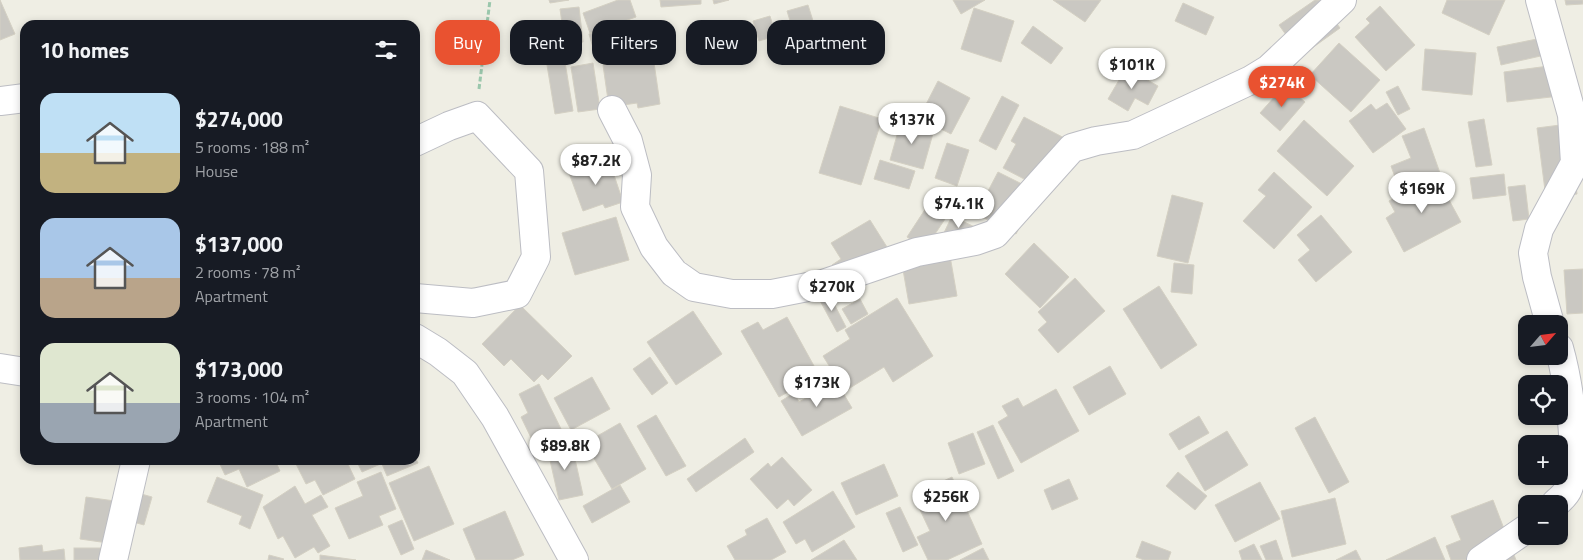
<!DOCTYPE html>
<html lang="en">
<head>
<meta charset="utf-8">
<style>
  body { margin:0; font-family:"Titillium Web",sans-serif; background:#20242c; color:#f1f3f6; height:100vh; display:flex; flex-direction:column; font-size:19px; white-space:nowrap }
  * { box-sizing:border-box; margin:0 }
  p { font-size:16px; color:#9ea1a6 }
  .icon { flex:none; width:28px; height:28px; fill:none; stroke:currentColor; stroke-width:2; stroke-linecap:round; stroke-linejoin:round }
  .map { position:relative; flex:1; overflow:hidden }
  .drawer { position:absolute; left:20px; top:20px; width:400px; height:445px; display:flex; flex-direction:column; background:#171b24; border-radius:15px; box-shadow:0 2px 8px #0003 }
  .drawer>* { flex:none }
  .guide { position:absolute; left:435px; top:20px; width:475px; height:45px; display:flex; gap:10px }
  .needle { width:32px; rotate:62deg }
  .tools { position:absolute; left:1518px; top:315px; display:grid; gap:10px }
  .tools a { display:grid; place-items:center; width:50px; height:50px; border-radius:10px; background:#171b24; box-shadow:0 2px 8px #0003; font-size:25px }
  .price { position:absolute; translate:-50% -42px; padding:0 11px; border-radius:18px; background:#fff; color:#222; font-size:16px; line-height:32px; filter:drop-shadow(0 1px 2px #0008) }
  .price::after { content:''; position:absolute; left:50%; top:30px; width:15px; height:11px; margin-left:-8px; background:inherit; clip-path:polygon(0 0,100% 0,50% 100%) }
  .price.selected { background:#e95230; color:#fff }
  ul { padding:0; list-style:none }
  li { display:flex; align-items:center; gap:15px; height:125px; padding:0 20px }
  li span { display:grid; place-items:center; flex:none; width:140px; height:100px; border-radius:15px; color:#555 }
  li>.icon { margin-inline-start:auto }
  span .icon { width:60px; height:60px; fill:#fffc; stroke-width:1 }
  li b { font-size:21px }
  h2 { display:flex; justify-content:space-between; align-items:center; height:60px; padding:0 20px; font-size:21px }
  .tag { padding:0 18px; border-radius:15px; background:#171b24; box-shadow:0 2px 8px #0003; font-size:18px; line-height:45px }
  .tag.selected { background:#e95230; color:#fff }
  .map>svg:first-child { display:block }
  .building { fill:#cac8c2; stroke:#d4d0c3 }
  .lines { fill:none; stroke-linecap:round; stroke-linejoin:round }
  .minor-casing { stroke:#bcbdc3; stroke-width:30 }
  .path { stroke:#9ac7ac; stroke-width:3; stroke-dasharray:5 2.5; stroke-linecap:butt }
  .minor { stroke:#fff; stroke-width:28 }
</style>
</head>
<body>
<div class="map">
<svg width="1583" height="560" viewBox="0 0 1583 560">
  <rect width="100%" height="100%" fill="#efeee4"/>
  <g class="building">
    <polygon points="0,0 15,34 0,40"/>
    <polygon points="549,0 569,0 550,3"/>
    <polygon points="618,0 630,0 636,17 590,33 583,13"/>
    <polygon points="660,0 701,0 701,4 661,7"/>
    <polygon points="713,0 729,0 714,4"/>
    <polygon points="953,0 985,0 961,14"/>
    <polygon points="1053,0 1101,0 1085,22"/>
    <polygon points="1315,0 1320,0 1340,28 1301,56 1279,25"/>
    <polygon points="1447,0 1505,0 1489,35 1442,13"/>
    <polygon points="1565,0 1583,0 1583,4 1566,5"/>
    <polygon points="1183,3 1214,17 1206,35 1175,21"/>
    <polygon points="808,5 819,40 798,46 787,11"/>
    <polygon points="1380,6 1415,45 1386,71 1355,37 1370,23 1366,19"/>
    <polygon points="579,7 583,42 565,44 560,9"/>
    <polygon points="974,8 1014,21 1001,62 961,49"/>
    <polygon points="770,16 776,36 759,41 753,21"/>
    <polygon points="635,22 641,42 595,54 589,34"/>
    <polygon points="1033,26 1063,48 1051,64 1021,43"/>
    <polygon points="1542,38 1545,55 1501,65 1497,47"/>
    <polygon points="1339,43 1380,80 1351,112 1310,75"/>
    <polygon points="652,49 660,104 638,108 637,103 609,107 603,65 629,61 628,53"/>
    <polygon points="1425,49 1476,53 1472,95 1422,90"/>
    <polygon points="565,62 573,111 555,114 547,65"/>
    <polygon points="593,63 600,109 578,112 571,67"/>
    <polygon points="1556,65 1560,96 1507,102 1504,72"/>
    <polygon points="1126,68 1158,86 1148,105 1135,98 1128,111 1108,99"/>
    <polygon points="938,81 970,98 951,134 919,118"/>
    <polygon points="1285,85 1305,102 1280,131 1260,113"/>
    <polygon points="1398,86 1410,109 1398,115 1386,92"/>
    <polygon points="1002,96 1019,105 996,150 979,141"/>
    <polygon points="1387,103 1406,129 1373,153 1349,121 1371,104 1376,110"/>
    <polygon points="840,106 882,119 861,185 819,173"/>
    <polygon points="1024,117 1072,142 1047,191 1003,168 1016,144 1011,141"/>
    <polygon points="1484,119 1492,165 1476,167 1468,122"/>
    <polygon points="1304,120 1354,166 1327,196 1277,151"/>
    <polygon points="901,121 934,130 923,169 890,160"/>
    <polygon points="1568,124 1577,194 1546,198 1537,128"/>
    <polygon points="1424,128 1440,173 1399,188 1391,166 1411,158 1402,136"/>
    <polygon points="947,143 969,150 957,186 935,178"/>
    <polygon points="609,160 623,202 605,208 603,204 583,211 569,173"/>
    <polygon points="880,160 915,171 909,189 874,179"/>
    <polygon points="998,172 1038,192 1016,234 976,214"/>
    <polygon points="1274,172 1312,207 1274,249 1243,221 1266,196 1258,190"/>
    <polygon points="1504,174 1506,195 1473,199 1470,178"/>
    <polygon points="1436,176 1461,222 1404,252 1386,218 1395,212 1389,201"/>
    <polygon points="1525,185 1529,219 1513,221 1508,187"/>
    <polygon points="1172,195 1203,203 1188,263 1157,256"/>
    <polygon points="926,208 945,219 925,249 907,237"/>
    <polygon points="1321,215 1352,252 1316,282 1298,260 1310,250 1297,235"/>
    <polygon points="952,216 985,232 941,239"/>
    <polygon points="616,217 629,260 575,275 562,233"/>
    <polygon points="870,220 892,255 844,284 832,265 841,259 831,243"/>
    <polygon points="1034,243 1069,277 1040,308 1005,274"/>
    <polygon points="950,256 957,296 909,304 902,264"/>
    <polygon points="1174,263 1194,265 1192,294 1171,292"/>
    <polygon points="1583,269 1583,313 1567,314 1564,270"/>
    <polygon points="1075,278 1105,311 1058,353 1038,330 1047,322 1038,312"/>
    <polygon points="1159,286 1197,345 1161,369 1123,309"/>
    <polygon points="828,292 846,327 837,332 818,297"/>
    <polygon points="897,298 933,356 893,382 884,367 845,391 823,356 850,339 845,330"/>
    <polygon points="860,299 868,314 851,324 842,309"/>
    <polygon points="520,305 572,356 548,380 542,374 534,382 511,359 504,366 482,344"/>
    <polygon points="693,311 722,354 676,385 647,342"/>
    <polygon points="787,317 819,375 779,397 741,331 758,322 763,330"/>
    <polygon points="650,357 668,383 652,395 633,369"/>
    <polygon points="1110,366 1126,394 1089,415 1073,387"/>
    <polygon points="592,377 610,409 571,430 554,398"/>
    <polygon points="836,381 852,408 802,436 781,401 794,393 799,402"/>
    <polygon points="539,384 563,433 535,446 521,417 528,413 519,394"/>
    <polygon points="1056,389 1079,431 1021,463 998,422 1008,416 1002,406 1018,398 1023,407"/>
    <polygon points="656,415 686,466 666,476 637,426"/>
    <polygon points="1199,416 1209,433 1179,450 1169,434"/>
    <polygon points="1315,417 1349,482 1329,493 1295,428"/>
    <polygon points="620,423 646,469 612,489 585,443"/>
    <polygon points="993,425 1014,471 998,479 977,432"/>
    <polygon points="1227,431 1248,465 1205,491 1185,456"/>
    <polygon points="973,433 985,464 959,474 948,443"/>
    <polygon points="745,438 754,452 696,492 687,479"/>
    <polygon points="571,441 583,495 559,500 547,447"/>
    <polygon points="415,457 418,463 387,476 382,464 391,460 415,460"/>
    <polygon points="782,457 812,490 794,506 788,499 777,509 750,479 768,463 771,467"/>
    <polygon points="218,460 275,460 280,471 247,487 239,469 225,475"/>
    <polygon points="294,460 346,460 355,479 323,495 315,480 306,484"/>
    <polygon points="356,460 384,460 385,462 362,472"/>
    <polygon points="884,464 898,496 856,515 841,483"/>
    <polygon points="429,466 454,524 414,541 389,483"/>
    <polygon points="381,472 396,509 379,516 383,525 349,539 335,508 363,496 357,482"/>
    <polygon points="1178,472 1207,496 1195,510 1166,486"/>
    <polygon points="217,477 263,495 250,529 239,524 242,516 207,502"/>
    <polygon points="952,477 982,544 947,560 928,560 917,537 930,531 913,495"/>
    <polygon points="1069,479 1078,499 1052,510 1044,490"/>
    <polygon points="1260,482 1280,519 1235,542 1215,505"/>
    <polygon points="620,485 630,502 592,523 583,506"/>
    <polygon points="295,486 305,504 321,495 328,507 312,515 330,546 318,553 314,547 295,558 283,536 278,539 263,507"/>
    <polygon points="833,491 855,527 812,552 805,539 796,544 783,522"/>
    <polygon points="134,492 152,497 144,525 126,520"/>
    <polygon points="86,497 122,502 115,544 80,539"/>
    <polygon points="1335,498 1346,544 1292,557 1281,511"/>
    <polygon points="1493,500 1516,560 1451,560 1446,546 1461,540 1451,516"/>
    <polygon points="900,507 918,545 903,552 886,513"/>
    <polygon points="505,511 524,555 512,560 476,560 463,529"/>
    <polygon points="767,518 786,552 771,560 735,560 727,546 747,535 745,530"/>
    <polygon points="402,520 414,549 401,555 388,526"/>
    <polygon points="1435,537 1445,560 1386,560"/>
    <polygon points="844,540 857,560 811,560"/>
    <polygon points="1276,540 1283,560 1266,560 1260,546"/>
    <polygon points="1142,541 1171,552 1168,560 1144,560 1136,557"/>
    <polygon points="1254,544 1262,560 1242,560 1239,551"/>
    <polygon points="42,545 43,552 64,549 65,560 20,560 19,548"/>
    <rect x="74" y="548" width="35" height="12"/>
    <polygon points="983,548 989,560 960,560"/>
    <polygon points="426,550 450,560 422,560"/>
    <polygon points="1356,550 1361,560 1336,560"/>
    <polygon points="269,555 284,559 283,560 268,560"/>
    <polygon points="320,555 356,560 320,560"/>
  </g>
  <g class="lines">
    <g class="minor-casing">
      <g id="minor">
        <polyline points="1540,0 1572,115 1575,163 1539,229 1533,253 1537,277 1550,324"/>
        <polyline points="0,101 25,98"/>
        <polyline points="612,110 628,141 637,175 635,207 654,247 674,273 694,287 732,294 772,294 823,284 917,252 975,241 995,234 1072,148 1096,141 1133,135 1251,80 1269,69 1342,0"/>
        <polyline points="415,142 449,126 477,116 529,171 536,257 517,294 473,303 415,298"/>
        <polyline points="415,338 438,352 465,373 495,417 574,560"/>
        <polyline points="0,368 25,372"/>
        <path d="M1555 504C1559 500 1566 495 1568 489 1581 458 1568 380 1559 348"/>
        <polyline points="113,560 136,460"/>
        <polyline points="1481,560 1526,529"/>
      </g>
    </g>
    <polyline class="path" points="479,89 490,0"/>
    <use href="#minor" class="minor"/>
  </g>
</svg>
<div class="tools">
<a><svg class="needle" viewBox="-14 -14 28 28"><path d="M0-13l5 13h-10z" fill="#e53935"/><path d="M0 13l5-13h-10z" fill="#9ea1a6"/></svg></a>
<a><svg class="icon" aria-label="locate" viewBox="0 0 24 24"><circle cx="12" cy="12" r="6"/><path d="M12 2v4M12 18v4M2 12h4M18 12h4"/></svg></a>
<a>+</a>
<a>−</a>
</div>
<b class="price" style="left:1132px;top:90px">$101K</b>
<b class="price selected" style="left:1282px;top:108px">$274K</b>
<b class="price" style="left:912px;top:145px">$137K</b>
<b class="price" style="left:596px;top:186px">$87.2K</b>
<b class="price" style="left:1422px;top:214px">$169K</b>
<b class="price" style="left:959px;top:229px">$74.1K</b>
<b class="price" style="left:832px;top:312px">$270K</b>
<b class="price" style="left:817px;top:408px">$173K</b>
<b class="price" style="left:565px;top:471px">$89.8K</b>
<b class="price" style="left:946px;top:522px">$256K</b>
<div class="guide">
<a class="tag selected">Buy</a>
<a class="tag">Rent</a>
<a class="tag">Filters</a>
<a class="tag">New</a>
<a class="tag">Apartment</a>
</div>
<section class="drawer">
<h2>10 homes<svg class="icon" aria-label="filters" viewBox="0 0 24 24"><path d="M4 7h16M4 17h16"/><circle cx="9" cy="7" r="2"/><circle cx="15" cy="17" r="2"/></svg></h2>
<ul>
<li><span style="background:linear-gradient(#bfe0f5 60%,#c2b280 0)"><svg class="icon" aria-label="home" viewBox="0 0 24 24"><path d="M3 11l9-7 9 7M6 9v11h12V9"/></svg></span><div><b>$274,000</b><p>5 rooms · 188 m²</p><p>House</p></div></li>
<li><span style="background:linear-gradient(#a9c7e8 60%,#b9a48a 0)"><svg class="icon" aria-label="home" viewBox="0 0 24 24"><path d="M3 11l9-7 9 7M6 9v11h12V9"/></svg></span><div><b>$137,000</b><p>2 rooms · 78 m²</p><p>Apartment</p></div></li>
<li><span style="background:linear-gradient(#dfe7d0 60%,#9aa5b1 0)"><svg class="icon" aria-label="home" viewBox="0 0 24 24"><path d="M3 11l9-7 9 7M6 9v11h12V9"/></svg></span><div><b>$173,000</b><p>3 rooms · 104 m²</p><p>Apartment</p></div></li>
</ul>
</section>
</div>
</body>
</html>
